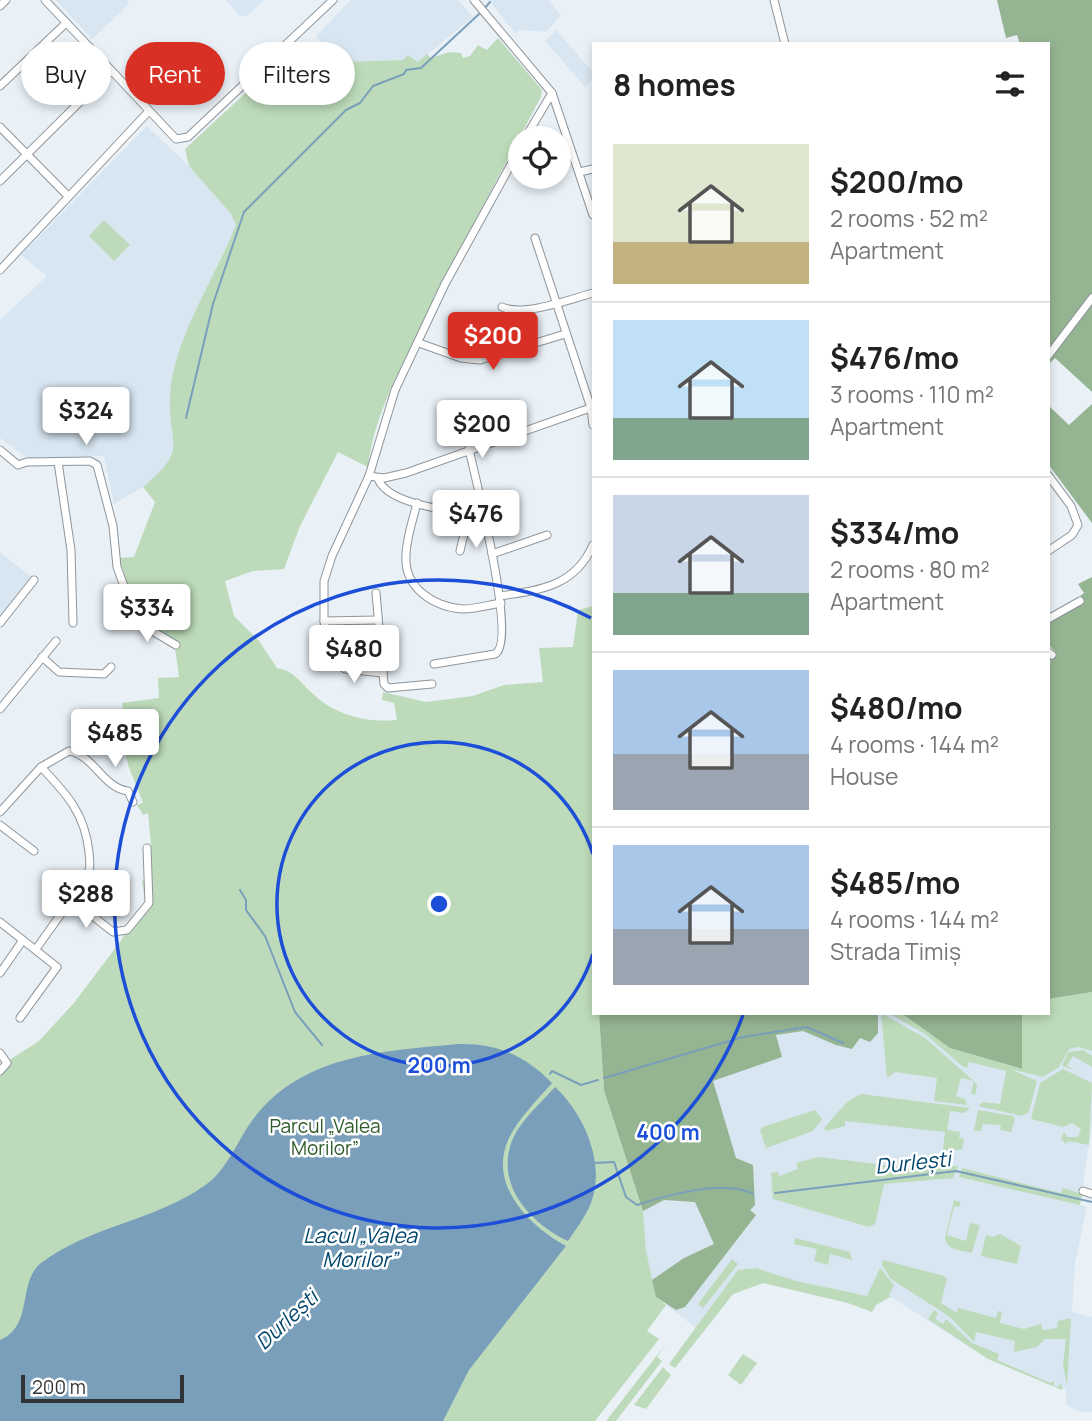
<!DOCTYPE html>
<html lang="en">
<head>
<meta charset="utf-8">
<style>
  body { margin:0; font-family:Manrope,sans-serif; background:#f6f6f6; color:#222; height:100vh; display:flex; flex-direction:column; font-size:26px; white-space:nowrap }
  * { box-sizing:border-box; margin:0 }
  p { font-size:23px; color:#767676 }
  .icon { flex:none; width:38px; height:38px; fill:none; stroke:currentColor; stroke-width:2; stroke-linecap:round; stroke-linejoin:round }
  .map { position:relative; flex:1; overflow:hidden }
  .panel { position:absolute; left:592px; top:42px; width:458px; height:973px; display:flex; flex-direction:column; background:#fff; border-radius:0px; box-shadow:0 4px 10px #0003 }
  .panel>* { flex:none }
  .guide { position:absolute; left:21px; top:42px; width:466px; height:63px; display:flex; gap:14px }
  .controls { position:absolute; left:508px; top:126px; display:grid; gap:14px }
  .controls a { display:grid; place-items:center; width:63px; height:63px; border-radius:50%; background:#fff; box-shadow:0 4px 10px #0003; font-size:35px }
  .scale { position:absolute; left:21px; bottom:18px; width:163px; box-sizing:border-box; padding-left:7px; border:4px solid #313436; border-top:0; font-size:19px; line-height:24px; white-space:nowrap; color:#313436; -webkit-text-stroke:5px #fff; paint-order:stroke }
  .price { position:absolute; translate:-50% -60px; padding:0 16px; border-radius:7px; background:#fff; color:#222; font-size:23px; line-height:46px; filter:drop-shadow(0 2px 4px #0008) }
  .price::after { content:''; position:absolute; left:50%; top:42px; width:21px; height:16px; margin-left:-10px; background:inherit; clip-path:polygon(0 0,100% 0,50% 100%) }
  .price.on { background:#d93025; color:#fff }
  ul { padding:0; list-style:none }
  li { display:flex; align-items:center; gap:21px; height:175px; padding:0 21px }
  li+li { border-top:2px solid #e0e0e0 }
  li span { display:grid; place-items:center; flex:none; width:196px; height:140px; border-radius:0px; color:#555 }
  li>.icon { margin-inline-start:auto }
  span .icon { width:84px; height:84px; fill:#fffc; stroke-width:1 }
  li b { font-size:30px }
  h2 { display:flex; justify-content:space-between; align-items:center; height:84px; padding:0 21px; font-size:30px }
  .chip { padding:0 24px; border-radius:32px; background:#fff; box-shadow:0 4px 10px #0003; font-size:24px; line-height:63px }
  .chip.on { background:#d93025; color:#fff }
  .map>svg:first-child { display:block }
  .built { fill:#d8e6f1 }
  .green { fill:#bddbba }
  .forest { fill:#95b492 }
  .water { fill:#7a9fbb }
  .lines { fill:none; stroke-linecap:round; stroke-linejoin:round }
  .stream { stroke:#7a9fbb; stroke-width:2 }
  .minor-casing { stroke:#8e959b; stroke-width:9 }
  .minor { stroke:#fff; stroke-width:7 }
  .ring { fill:none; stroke:#1d4ed8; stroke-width:3.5 }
  .labels { text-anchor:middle; stroke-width:5; stroke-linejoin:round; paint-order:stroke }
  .park-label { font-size:19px; fill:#305c2d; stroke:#fff }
  .water-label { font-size:21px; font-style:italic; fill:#01466c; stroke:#fff }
  .centre { fill:#1d4ed8; stroke:#fff; stroke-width:3.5 }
  .ring-label { font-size:21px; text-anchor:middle; font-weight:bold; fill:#1d4ed8; stroke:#fff; stroke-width:5; stroke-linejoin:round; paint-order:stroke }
</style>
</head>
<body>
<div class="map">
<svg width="1092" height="1421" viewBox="0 0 1092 1421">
  <rect width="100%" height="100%" fill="#e9f1f7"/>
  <g class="built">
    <polygon points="56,0 129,0 128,5 92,39"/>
    <polygon points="226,0 264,0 247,16 240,16"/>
    <polygon points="351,0 458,0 473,17 418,62 408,56 403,60 341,62 320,50 324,45 316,36"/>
    <polygon points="489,0 548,0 561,15 546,32 522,30 515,33"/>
    <polygon points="556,30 593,72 593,79 585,87 545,41"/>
    <polygon points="147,126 189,166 231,214 237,225 196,309 180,353 170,396 176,449 163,471 143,487 114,504 104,456 27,458 0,438 0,320 47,276 21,255"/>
    <polygon points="0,552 31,577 0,616"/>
    <polygon points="1092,992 1092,1125 1080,1205 1087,1207 1075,1263 1072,1312 1092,1317 1092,1412 1079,1412 1066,1404 1066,1390 988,1359 891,1297 876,1305 872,1312 848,1303 763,1283 733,1294 702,1333 656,1297 646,1250 643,1211 604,1090 642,1061 807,1026 878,1033 878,1013 901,1013 950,1048 1021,1069 1022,1013 1048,1013 1048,999"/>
  </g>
  <g class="green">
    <path d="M498 38 542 90 541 97C501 172 460 247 422 324 400 370 374 415 368 467L338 452 300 526 284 569 253 571 225 581 234 616 259 641 277 668C294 671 298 680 311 692 334 715 366 723 397 720L394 703 382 700 383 692 426 702 473 696 504 685 543 682 539 648 573 647 578 610 593 606V1013H599L604 1090 643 1211 646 1250 656 1297 666 1305 647 1331 659 1339 595 1421H0V1066L39 1041 73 1004 120 942 145 901 142 881 148 879 144 845H151L148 813 143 815 137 805 143 803 128 765 124 745 130 744 122 703 159 698 158 678 179 677 174 641 159 630 140 623 119 558 134 557 155 502 143 487C190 448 168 446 170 397 172 341 216 276 236 225L231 214 189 166 185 149 266 74 271 79 285 73 302 55 305 57 320 50 341 62 403 60 408 55 418 62 427 54 431 58 449 52 461 53 463 58 470 56 478 45 487 50Z"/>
    <polygon points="104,220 130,245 114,261 89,236"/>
    <polygon points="1092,992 1092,1051 1078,1047 1069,1049 1059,1067 1043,1077 1010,1069 1037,1081 1029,1112 1022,1116 978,1106 983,1102 1000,1104 1006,1071 969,1062 967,1068 962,1066 925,1034 888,1013 901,1013 950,1048 1021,1069 1022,1013 1048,1013 1048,999"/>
    <polygon points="881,1013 925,1038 974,1081 977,1085 975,1095 971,1094 974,1081 961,1078 956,1096 965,1099 967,1105 934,1101 937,1078 895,1072 887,1078"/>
    <polygon points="1083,1050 1092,1056 1092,1067 1073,1056 1067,1066 1077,1071 1062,1066 1068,1052"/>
    <polygon points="1063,1069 1092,1083 1089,1145 1068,1141 1066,1144 1061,1139 1064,1132 1067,1137 1078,1137 1081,1129 1072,1123 1063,1127 1031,1119 1040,1083"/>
    <polygon points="861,1094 970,1108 964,1113 950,1111 947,1130 960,1132 959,1138 964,1139 962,1150 943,1150 945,1132 845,1121 845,1126 826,1131 824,1128 847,1102"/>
    <polygon points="815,1110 822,1119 813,1131 766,1148 760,1130 763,1127"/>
    <polygon points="978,1110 1013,1116 1015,1119 1011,1132 1000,1130 1001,1125 983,1124 981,1131 974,1131"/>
    <polygon points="818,1157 927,1170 935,1167 958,1166 953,1178 884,1184 875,1224 869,1227 773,1199 771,1173 778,1172 779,1176 798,1169 796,1163"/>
    <polygon points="962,1168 1061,1193 1063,1188 1082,1194 1080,1205 959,1177"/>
    <path d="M954 1200 961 1202 959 1207 954 1206 947 1235 966 1241 970 1223 980 1225 972 1253C961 1250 947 1251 945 1238Z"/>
    <polygon points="1000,1234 1021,1246 1017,1264 981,1256 986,1235 992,1237"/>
    <polygon points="795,1238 850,1252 852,1260 830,1254 828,1265 814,1261 817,1249 794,1244"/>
    <polygon points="732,1259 738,1264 703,1308 698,1304"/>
    <polygon points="883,1260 944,1276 947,1279 941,1303 957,1313 958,1308 996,1318 998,1311 1002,1312 1000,1323 1024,1329 1041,1324 1043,1330 1057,1328 1058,1321 1071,1318 1067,1385 1063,1365 1066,1339 1045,1339 1037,1347 1014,1352 1015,1341 976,1332 974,1342 950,1317 891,1279 882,1265"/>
    <polygon points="756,1268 796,1281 867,1296 880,1268 894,1285 889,1295 891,1296 876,1305 872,1312 848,1303 763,1283 733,1294 675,1368 669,1364 738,1270"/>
    <polygon points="934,1310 938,1313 935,1319 943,1324 946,1319 972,1343 999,1354 997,1360 1050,1383 1054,1381 1054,1386 1058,1387 1061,1382 1062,1390 988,1359 928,1319"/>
    <polygon points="665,1345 657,1357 662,1361 616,1421 606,1421"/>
    <polygon points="743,1354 757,1363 741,1385 728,1375"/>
    <polygon points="663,1367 671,1375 646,1409 634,1405"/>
  </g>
  <g class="forest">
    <polygon points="997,0 1092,0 1092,392 1055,358 1048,365 1048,44 1020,44 1017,35 1006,38"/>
    <polygon points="1092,404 1092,523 1048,464 1048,405 1069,425"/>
    <polygon points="1092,577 1092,992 1048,999 1048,659 1056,653 1048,644 1048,621 1083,602 1080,596 1084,593 1078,584"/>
    <polygon points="599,1013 878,1013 878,1033 870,1042 860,1038 852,1049 836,1045 803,1031 776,1035 782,1057 713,1081 736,1158 753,1165 755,1205 750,1210 756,1215 685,1307 676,1310 656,1297 652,1280 684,1258 714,1244 695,1202 664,1200 643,1211 604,1090"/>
    <polygon points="901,1013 1022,1013 1022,1069 950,1048"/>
  </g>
  <g class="water">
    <path d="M458 1044C496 1043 525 1055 552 1083 537 1100 519 1118 509 1138 487 1184 529 1226 566 1246L469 1370 443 1421H0V1340C34 1326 17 1282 41 1263 90 1226 154 1221 204 1186 228 1170 237 1140 254 1118 303 1054 385 1051 458 1044Z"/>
    <path d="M555 1087C584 1114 606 1163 591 1203 586 1216 576 1229 568 1241 534 1225 498 1190 510 1147 516 1124 540 1104 555 1087Z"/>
  </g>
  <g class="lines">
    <g class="stream">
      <polyline points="484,9 490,2"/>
      <polyline points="186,418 213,304 244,212 346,110 360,103 373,86 404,74 406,70 421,68 479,14"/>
      <polyline points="240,890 246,900 246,910 265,936 295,1012 322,1045"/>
      <polyline points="550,1074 552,1071 581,1085 598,1080"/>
      <polyline points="604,1078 743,1037 807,1027 843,1043"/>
      <path d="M594 1163 614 1162 626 1197 637 1205C667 1195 726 1179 753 1194"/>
      <polyline points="775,1193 956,1171 1092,1202"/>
    </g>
    <g class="minor-casing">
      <g id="minor">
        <polyline points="45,0 176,139 188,137 333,0"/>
        <polyline points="474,0 552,93 593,215"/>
        <polyline points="774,0 785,44"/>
        <polyline points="0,6 6,0"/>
        <polyline points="0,86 66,23"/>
        <polyline points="0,127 68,196"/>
        <polyline points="525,138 552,93"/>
        <polyline points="579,172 593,169"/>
        <polyline points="0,181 110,72"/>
        <polyline points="535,238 591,408 593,425"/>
        <polyline points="0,270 148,112"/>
        <path d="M502 307C523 317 571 299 593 293"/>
        <polyline points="419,343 461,358 480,360 565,334"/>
        <polyline points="1048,356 1092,298"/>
        <polyline points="0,450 18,465 27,462 90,461 97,465 113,526 117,567 137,622 176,645"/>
        <polyline points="58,462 71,550 73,623"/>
        <polyline points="1048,475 1071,506 1078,525 1072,535 1048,551"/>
        <polyline points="369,476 384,478 406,473 593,407"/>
        <path d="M378 479C389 506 457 512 483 514"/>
        <path d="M417 503C413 520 406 539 406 556 404 588 434 607 463 609 475 609 488 605 501 603"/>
        <polyline points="460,551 469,513"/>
        <polyline points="492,554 547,535"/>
        <polyline points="376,593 384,684 388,688 432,684"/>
        <path d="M500 596C541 590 575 586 593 545"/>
        <polyline points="1048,619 1080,601"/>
        <polyline points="324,621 377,620"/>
        <polyline points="0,623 34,580"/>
        <polyline points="1048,652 1052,655"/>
        <polyline points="42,657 59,672 104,674 111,667"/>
        <path d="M434 664 495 654C518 641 475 478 469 449"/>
        <polyline points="383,673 345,669 329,655 324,621 324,581 332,556 369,476 395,390 445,284 520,148"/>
        <polyline points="0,709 56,641"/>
        <path d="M0 812 41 767 69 751C94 755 103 788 128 791L133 802"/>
        <polyline points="0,825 34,851"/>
        <polyline points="70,898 113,932 127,930 149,903 147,848"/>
        <polyline points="0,922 57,967 20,1018"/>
        <path d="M36 949 86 879C91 869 90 863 89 852 85 814 67 794 41 767"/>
        <polyline points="0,973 23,940"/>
        <polyline points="0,1053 7,1063 0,1071"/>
        <polyline points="1083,1191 1092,1194"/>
      </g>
    </g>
    <use href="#minor" class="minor"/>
  </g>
  <g class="ring">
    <path d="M593 954A162 162 0 1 1 593 854"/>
    <path d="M743 1015A324 324 0 1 1 591 618"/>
  </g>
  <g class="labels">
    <g class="park-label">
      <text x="325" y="1133">Parcul „Valea<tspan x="325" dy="22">Morilor”</tspan></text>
    </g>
    <g class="water-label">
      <text transform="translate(913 1163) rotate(-6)" y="7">Durlești</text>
      <text x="360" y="1243">Lacul „Valea<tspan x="360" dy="24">Morilor”</tspan></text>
      <text transform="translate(287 1320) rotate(-43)" y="7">Durlești</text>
    </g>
  </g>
  <circle cx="439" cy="904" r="10" class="centre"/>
  <g class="ring-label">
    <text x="439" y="1073">200 m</text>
    <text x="668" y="1140">400 m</text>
  </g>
</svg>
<div class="controls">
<a><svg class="icon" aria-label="locate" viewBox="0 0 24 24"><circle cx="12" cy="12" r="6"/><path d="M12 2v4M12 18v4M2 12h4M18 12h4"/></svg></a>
</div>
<div class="scale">200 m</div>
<b class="price on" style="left:493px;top:372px">$200</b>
<b class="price" style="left:86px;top:447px">$324</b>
<b class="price" style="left:482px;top:460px">$200</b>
<b class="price" style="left:476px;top:550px">$476</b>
<b class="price" style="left:147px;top:644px">$334</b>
<b class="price" style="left:354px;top:685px">$480</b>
<b class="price" style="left:115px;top:769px">$485</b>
<b class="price" style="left:86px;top:930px">$288</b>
<div class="guide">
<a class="chip">Buy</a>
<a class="chip on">Rent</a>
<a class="chip">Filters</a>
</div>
<section class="panel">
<h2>8 homes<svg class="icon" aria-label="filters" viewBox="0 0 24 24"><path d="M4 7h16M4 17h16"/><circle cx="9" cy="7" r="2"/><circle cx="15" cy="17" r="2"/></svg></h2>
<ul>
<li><span style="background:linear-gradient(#dfe7d0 70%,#c2b280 0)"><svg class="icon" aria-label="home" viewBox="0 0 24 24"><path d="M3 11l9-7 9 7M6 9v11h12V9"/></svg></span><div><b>$200/mo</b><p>2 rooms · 52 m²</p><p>Apartment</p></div></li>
<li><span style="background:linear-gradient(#bfe0f5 70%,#7fa58c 0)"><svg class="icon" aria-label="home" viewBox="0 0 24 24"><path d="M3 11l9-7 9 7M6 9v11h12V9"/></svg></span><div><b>$476/mo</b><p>3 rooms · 110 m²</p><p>Apartment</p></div></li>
<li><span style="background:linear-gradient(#c9d6e8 70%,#7fa58c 0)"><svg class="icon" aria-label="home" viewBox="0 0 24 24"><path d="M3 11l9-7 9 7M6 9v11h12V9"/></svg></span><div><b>$334/mo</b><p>2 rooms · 80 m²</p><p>Apartment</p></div></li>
<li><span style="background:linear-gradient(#a9c7e8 60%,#9aa5b1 0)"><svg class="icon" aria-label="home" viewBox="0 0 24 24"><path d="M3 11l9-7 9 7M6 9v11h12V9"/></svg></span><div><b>$480/mo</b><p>4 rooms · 144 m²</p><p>House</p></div></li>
<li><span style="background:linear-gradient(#a9c7e8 60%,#9aa5b1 0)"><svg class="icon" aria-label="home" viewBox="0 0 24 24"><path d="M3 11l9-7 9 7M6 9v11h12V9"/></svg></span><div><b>$485/mo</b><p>4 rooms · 144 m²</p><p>Strada Timiș</p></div></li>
</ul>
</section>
</div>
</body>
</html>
